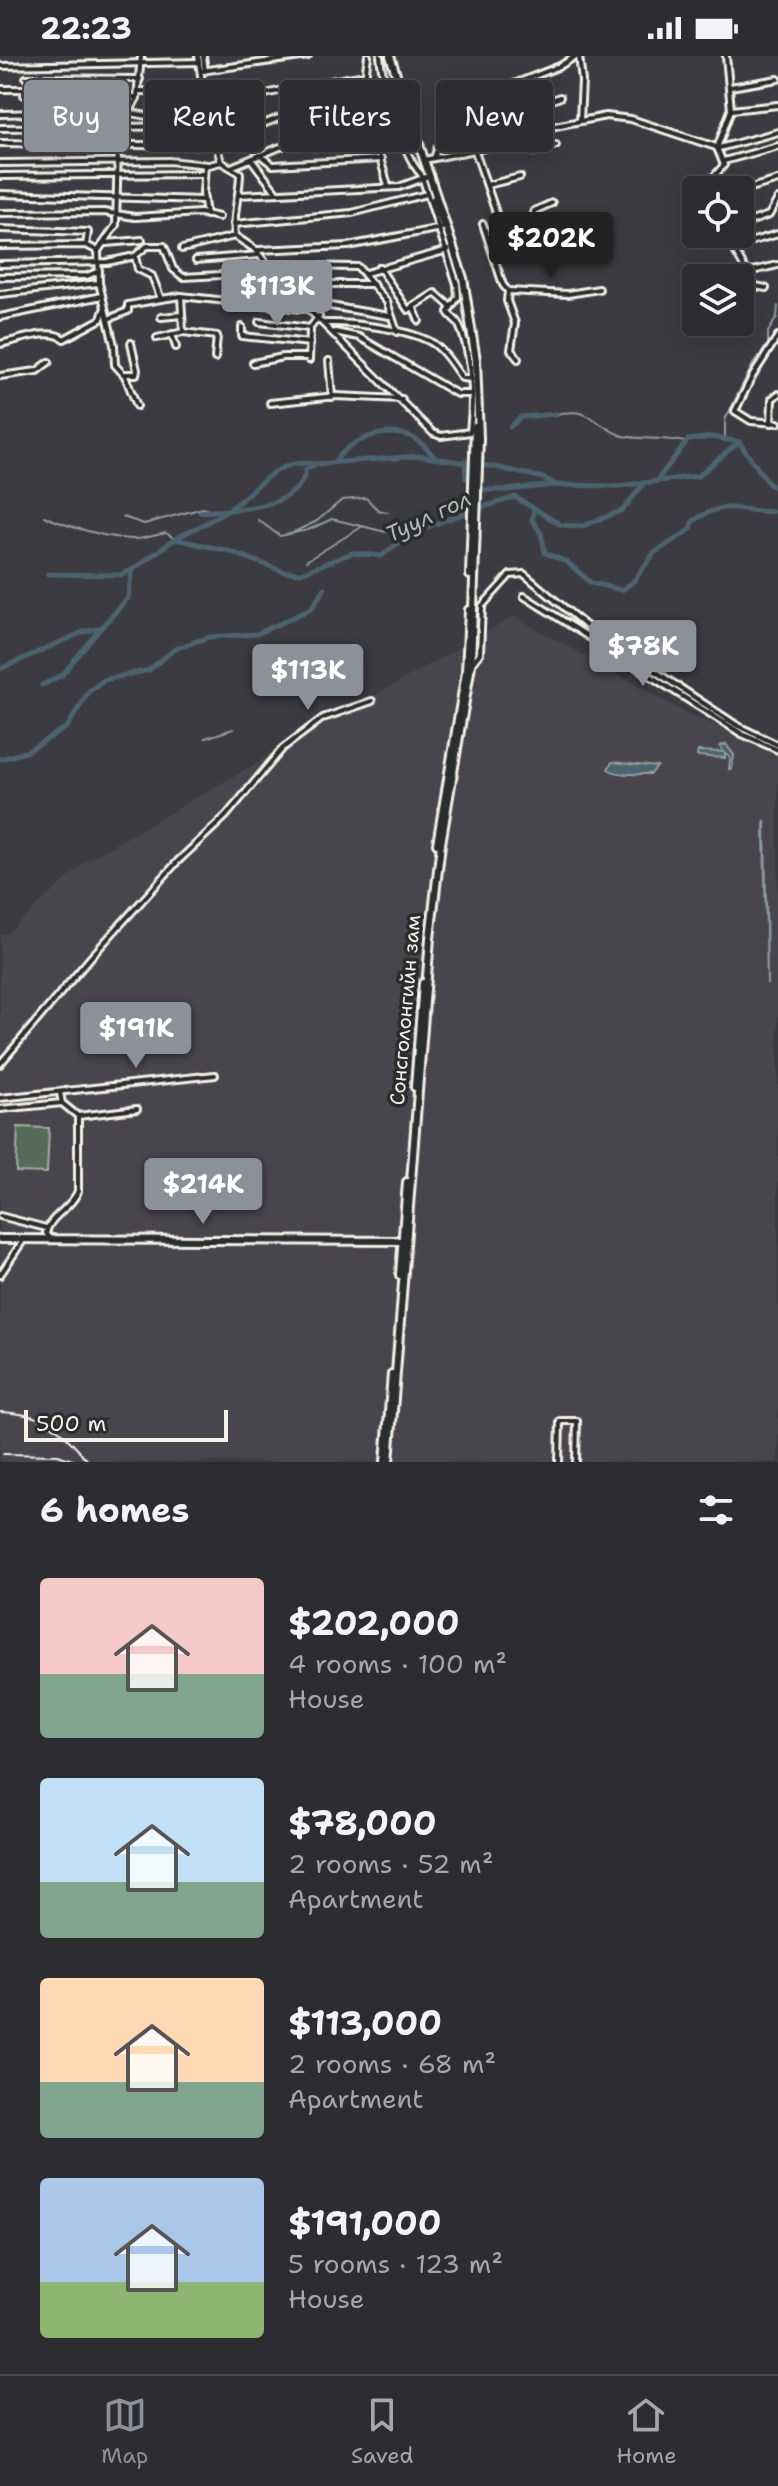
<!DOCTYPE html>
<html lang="en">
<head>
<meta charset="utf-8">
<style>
  body { margin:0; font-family:"Shantell Sans",sans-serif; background:#353439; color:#f1f3f6; height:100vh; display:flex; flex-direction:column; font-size:30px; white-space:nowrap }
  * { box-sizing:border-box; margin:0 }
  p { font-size:26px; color:#a7a7ab }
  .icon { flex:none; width:44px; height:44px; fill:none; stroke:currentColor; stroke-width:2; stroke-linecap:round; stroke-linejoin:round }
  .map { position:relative; height:1406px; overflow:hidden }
  .sheet { display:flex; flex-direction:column; background:#2d2c31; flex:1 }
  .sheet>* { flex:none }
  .guide { position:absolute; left:24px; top:24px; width:730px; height:72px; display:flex; gap:16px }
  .fabs { position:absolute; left:682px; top:120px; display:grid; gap:16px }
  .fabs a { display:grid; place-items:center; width:72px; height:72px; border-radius:8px; background:#2d2c31; box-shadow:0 4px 20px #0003,0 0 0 2px #48484d; font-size:40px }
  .scale { position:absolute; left:24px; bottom:20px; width:204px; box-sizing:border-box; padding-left:8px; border:4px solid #f4f1e8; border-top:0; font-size:22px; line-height:28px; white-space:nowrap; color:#f4f1e8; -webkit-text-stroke:6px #2a2d2e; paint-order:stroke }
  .price { position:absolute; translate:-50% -68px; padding:0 18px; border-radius:8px; background:#8c9099; color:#fff; font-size:26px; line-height:52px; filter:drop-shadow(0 2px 4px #0008) }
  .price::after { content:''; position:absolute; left:50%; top:48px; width:24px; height:18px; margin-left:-12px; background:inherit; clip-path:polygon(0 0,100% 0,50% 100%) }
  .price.selected { background:#222; color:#fff }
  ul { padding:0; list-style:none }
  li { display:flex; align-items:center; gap:24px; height:200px; padding:0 40px }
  li span { display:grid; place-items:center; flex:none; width:224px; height:160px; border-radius:8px; color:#555 }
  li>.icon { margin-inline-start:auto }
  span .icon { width:96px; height:96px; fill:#fffc; stroke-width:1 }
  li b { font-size:34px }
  h2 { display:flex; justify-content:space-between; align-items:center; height:96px; padding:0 40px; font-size:34px }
  .tag { padding:0 28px; border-radius:8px; background:#2d2c31; box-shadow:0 4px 20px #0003,0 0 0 2px #48484d; font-size:28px; line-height:72px }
  .tag.selected { background:#8c9099; color:#fff }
  .status { display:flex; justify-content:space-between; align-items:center; height:56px; padding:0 40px; background:#2d2c31; direction:ltr }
  .status svg { height:22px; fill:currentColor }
  .tabs { display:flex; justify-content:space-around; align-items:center; height:112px; border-top:2px solid #48484d; background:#2d2c31; font-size:22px; color:#a7a7ab }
  .tabs a { display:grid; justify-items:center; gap:4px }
  .tabs .selected { color:#8c9099 }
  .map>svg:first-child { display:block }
  .built { fill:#48454e }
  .green { fill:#566c58; stroke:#a5aea0; stroke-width:2 }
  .water { fill:#4b636f; stroke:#8f9c9f; stroke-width:2 }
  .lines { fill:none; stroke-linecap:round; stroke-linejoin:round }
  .stream { stroke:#8f9c9f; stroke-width:2 }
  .river { stroke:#4b636f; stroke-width:5 }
  .minor-casing { stroke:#f4f1e8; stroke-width:10 }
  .major-casing { stroke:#f4f1e8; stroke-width:12 }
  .minor { stroke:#2a2d2e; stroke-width:4 }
  .major { stroke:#2a2d2e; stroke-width:6 }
  .rail { stroke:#f4f1e8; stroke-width:2 }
  .labels { text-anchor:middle; stroke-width:7; stroke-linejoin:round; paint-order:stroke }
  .street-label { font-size:20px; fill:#f4f1e8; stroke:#2a2d2e }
  .water-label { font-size:22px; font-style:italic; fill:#b0b8b8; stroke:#2a2d2e }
</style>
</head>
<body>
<div class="status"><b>22:23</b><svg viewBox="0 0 49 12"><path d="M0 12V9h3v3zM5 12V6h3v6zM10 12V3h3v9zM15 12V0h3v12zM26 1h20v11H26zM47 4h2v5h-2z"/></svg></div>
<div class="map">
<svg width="778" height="1406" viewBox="0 0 778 1406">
  <rect width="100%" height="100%" fill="#3c3b41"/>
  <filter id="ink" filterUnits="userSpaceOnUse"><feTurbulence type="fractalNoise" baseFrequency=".0125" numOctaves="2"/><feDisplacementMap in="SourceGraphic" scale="16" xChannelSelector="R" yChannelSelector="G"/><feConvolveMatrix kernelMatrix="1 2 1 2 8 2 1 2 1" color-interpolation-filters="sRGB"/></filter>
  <g filter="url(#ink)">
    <polygon class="built" points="514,560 691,660 778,691 778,1406 0,1406 0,879 8,877 87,804"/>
    <polygon class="green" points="18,1071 49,1072 47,1117 16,1116"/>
    <g class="water">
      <polygon points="726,688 734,699 732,713 729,713 730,702 725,697 725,702 697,700 698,695 723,696 720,690"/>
      <path d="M612 706 657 711 651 718C638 718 618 720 608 713Z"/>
      <polygon points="765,764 767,928 764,771"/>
    </g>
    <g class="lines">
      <g class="stream">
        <path d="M556 358C592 351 592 367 620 379 632 384 666 381 684 386"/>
        <polyline points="725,383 725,364 753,308 768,288 768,276 777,261 778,250"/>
        <path d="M44 460C65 470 111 483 135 483 145 483 156 479 166 477L175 483"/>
        <polyline points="123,461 144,468 203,452 211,455"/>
        <polyline points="258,464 280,480 308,474 332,463 386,476"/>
        <polyline points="294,476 317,465 342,444 366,442 378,454 388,456"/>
        <polyline points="306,505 363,470"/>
        <polyline points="205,682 233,673"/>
      </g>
      <g class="river">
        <polyline points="510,371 521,361 556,358"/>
        <path d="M335 405C350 384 383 371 409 380 420 384 427 393 434 401"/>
        <polyline points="465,405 466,422 485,434 507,434 556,429 618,430 698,420 739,386 769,428 778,433"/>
        <polyline points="658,423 688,384 712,381 739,386"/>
        <path d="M534 453 532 464 541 477 545 497 567 506 591 527 622 534 633 526 654 497 691 473 692 466C730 439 739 459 778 455"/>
        <path d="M200 456C233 453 300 455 306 413L316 408 419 400 495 411 543 422 556 429"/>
        <path d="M177 482C194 472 215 464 231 452 258 432 277 401 315 408"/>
        <polyline points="48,518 120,519 132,514"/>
        <path d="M0 613 83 576 101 572 128 542 132 514 175 483 229 495 285 516 301 517 352 497 382 500C417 468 471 456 515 441L561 469 583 470 623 454 644 427"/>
        <polyline points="42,629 62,619 100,573"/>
        <polyline points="0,703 26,696 67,671 89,635 104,624 149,614 175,593 209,581 257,578 311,553 325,532"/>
      </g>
      <g class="minor-casing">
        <g id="minor">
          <path d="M198 0 206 52 221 106 240 117C240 139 232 157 235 180L256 194 277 222 433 377 441 380 470 376C474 340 473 302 459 269 456 262 451 262 448 256L458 241 457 228 421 118C403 101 383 27 380 0"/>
          <polyline points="203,0 205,15"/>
          <path d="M368 0C359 47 376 85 388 130"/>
          <polyline points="579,0 582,25 580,64"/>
          <polyline points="0,10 199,6"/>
          <polyline points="201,15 308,0"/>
          <polyline points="26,22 140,23"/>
          <polyline points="730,31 778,23"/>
          <polyline points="0,33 24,33 24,39 119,37 137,42"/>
          <polyline points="139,35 204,37"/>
          <polyline points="731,54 778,49"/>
          <polyline points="0,58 121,55 147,60 180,58 291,32 365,19"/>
          <polyline points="0,72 211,70"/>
          <polyline points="472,74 460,49 560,10 576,0"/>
          <polyline points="315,78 373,76"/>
          <polyline points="536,78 542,93"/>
          <polyline points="0,87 205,90 292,57 365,44"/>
          <polyline points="475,95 510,198"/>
          <polyline points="534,96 556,89"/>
          <polyline points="260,99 273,109 381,103"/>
          <polyline points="434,102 438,91 479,71 560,41"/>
          <polyline points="251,103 276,136"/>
          <polyline points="424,104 500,89 545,72 606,60 631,63 719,92 778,76"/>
          <polyline points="724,105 778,90"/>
          <polyline points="0,107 169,105 208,109"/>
          <polyline points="231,111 366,56"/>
          <polyline points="0,120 203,118"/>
          <polyline points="487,129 520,121"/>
          <polyline points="702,134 724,109 717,92 731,54 726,0"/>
          <polyline points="740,135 778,124"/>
          <polyline points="0,138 204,144"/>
          <polyline points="239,139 399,131 426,121"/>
          <polyline points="0,157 104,156 135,161 200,157 219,161"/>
          <polyline points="206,159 203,137 205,110 221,106"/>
          <polyline points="234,168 352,157 427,138"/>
          <polyline points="483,168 503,229 508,235 507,245 515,267 511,294 518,303"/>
          <polyline points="740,169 769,159 778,143"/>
          <polyline points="535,171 550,167"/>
          <polyline points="0,173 88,176 86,189"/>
          <polyline points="503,178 535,171 534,155 552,147"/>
          <polyline points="725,178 755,230 766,232"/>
          <polyline points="106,187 142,184"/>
          <polyline points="0,190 86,189 98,195"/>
          <polyline points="732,191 778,178"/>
          <polyline points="182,193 235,180"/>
          <polyline points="258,194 348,190 441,172"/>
          <polyline points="135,200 138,213 152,220 161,243 181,240 301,253 330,250 389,260"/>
          <polyline points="196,204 259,199"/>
          <polyline points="0,208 107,206 135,200 147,190 164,190 173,213 183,221 260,217 288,210 358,211 387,246 397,276"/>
          <polyline points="379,211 408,254 435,237 451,251"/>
          <polyline points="748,216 778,209"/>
          <polyline points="366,217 448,194"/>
          <polyline points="0,221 87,220 99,215"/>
          <polyline points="284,228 373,228"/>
          <polyline points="508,235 568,238 599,233"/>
          <polyline points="0,238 99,227"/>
          <polyline points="181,240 183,276 217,280 215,302"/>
          <polyline points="413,250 419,265"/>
          <polyline points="0,261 102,240"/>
          <polyline points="161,261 182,259"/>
          <polyline points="108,263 128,255 128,249 161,243"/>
          <polyline points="259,266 310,272"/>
          <path d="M325 267C352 266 405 273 429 285 443 292 453 310 462 322L472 323"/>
          <polyline points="242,271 242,280 310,287"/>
          <polyline points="335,276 359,281 457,338 472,338"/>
          <polyline points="172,278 176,291"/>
          <polyline points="778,280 752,321 735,355 751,365 778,367"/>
          <polyline points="157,282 183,276"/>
          <path d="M0 288C17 285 50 271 64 283L101 263 104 254"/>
          <polyline points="309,304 310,272 319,260"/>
          <polyline points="329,305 332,341"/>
          <polyline points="253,307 283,301 309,301"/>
          <polyline points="125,318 136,318 137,314 131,287"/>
          <polyline points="0,320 37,315 49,306"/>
          <polyline points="270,347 336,340 402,343"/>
          <polyline points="137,350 125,320 115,309 114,289 99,227 98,195 116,169 118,89 121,72 137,42 141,0"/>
          <polyline points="771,367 772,343 778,338"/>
          <polyline points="524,540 742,678 778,694"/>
          <polyline points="471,609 480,597 482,550 510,519 524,518 585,569 738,670 778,689"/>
          <polyline points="0,1008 91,901 178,805 226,760 283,692 323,662 372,645"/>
          <polyline points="0,1042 215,1019"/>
          <polyline points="0,1053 62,1047"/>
          <polyline points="78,1060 137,1053"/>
          <polyline points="0,1160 46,1172"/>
          <path d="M51 1183 46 1177C50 1159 72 1152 78 1135V1060L62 1047 60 1037"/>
          <polyline points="0,1219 24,1183"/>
          <polyline points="559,1406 560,1365 577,1365 576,1406"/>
        </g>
      </g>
      <g class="major-casing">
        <g id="major">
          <polyline points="434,143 444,171"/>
          <polyline points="470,519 475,370"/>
          <polyline points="437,788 466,616 469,554"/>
          <polyline points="415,1031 423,927"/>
          <polyline points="0,1183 404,1185"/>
          <polyline points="400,1219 407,1126"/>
          <polyline points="385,1406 392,1318"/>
          <polyline points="389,1406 430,882 441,788 471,609 479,382 476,304 463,222 390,0"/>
        </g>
      </g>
      <use href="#minor" class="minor"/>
      <use href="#major" class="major"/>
      <g class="rail">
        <path d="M0 1356C49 1358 58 1372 89 1406"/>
        <polyline points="3,1398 58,1399 78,1406"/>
      </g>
    </g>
  </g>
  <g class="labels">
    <g class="street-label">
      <text transform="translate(405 954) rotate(-85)" y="7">Сонсголонгийн зам</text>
    </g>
    <g class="water-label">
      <text transform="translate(428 460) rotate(-25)" y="8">Туул гол</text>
    </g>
  </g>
</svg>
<div class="fabs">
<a><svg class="icon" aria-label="locate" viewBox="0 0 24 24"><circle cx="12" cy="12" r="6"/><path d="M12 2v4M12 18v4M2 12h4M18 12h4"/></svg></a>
<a><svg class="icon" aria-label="layers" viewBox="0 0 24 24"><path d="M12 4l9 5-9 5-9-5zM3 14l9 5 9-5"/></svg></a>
</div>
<div class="scale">500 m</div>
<b class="price selected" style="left:551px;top:224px">$202K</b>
<b class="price" style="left:277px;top:272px">$113K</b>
<b class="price" style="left:643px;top:632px">$78K</b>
<b class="price" style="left:308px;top:656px">$113K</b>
<b class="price" style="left:136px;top:1014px">$191K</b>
<b class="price" style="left:203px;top:1170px">$214K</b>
<div class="guide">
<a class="tag selected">Buy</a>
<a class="tag">Rent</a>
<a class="tag">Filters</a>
<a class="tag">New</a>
</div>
</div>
<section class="sheet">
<h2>6 homes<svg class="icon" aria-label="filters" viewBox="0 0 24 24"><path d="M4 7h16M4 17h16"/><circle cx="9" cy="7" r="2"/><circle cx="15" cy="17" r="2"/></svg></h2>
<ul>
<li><span style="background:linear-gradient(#f6c9c9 60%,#7fa58c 0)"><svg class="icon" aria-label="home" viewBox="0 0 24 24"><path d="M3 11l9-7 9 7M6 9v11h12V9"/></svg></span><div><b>$202,000</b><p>4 rooms · 100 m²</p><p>House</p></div></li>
<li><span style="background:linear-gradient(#bfe0f5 65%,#7fa58c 0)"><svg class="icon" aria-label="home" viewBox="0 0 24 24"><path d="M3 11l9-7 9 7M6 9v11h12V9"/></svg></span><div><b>$78,000</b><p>2 rooms · 52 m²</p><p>Apartment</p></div></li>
<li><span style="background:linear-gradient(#ffd9b3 65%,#7fa58c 0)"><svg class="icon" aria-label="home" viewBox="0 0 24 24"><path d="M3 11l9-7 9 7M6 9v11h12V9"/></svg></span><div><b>$113,000</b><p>2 rooms · 68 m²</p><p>Apartment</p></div></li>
<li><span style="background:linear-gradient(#a9c7e8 65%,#8fb573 0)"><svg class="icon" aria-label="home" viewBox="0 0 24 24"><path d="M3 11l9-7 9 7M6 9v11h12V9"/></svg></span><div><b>$191,000</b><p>5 rooms · 123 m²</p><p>House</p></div></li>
</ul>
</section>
<nav class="tabs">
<a class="selected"><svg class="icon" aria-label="map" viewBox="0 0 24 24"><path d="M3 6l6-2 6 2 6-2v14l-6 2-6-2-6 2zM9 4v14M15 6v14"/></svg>Map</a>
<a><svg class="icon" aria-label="saved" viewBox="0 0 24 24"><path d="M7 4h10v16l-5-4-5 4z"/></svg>Saved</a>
<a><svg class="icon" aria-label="home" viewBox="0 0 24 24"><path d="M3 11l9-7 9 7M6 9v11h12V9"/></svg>Home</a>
</nav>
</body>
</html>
